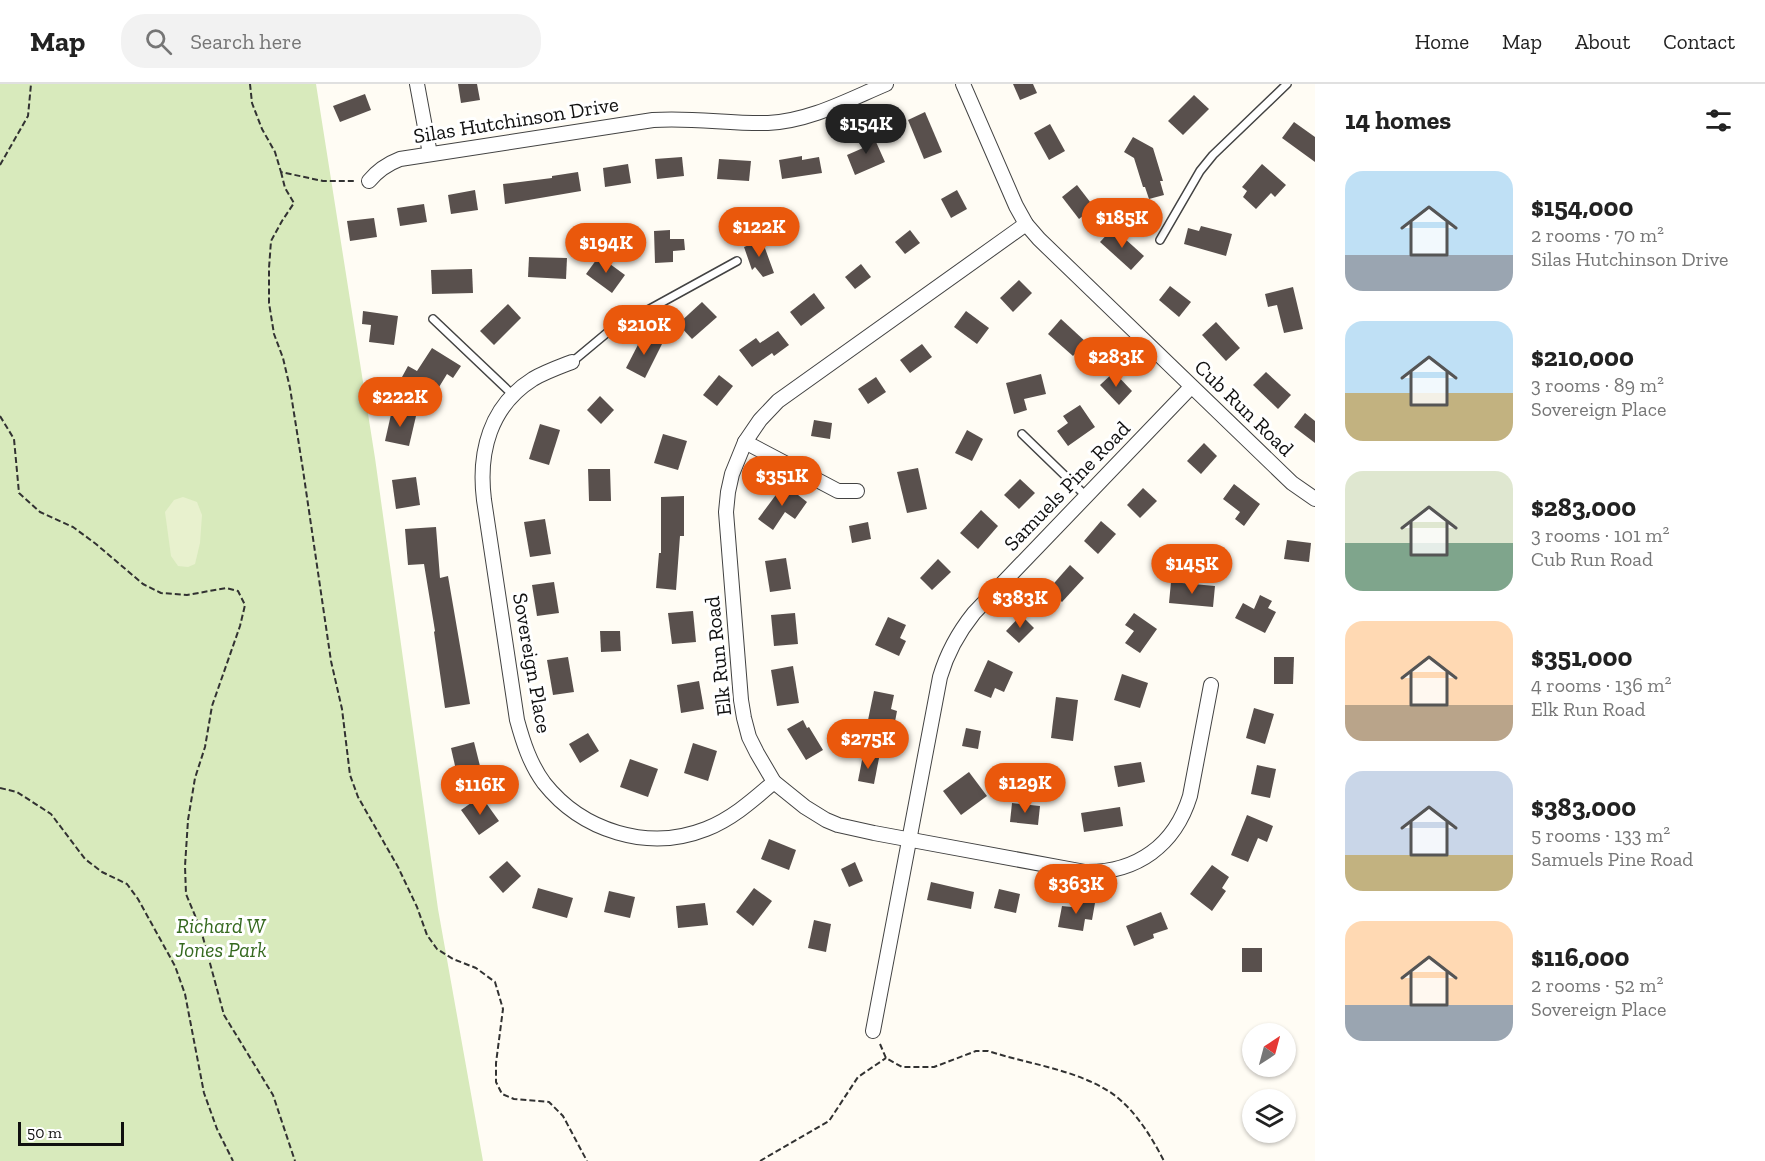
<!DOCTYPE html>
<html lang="en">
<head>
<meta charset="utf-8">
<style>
  body { margin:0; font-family:"Zilla Slab",serif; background:#f2f2f2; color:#222; height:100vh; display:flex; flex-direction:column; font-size:22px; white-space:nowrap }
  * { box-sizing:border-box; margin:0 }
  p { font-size:20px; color:#767676 }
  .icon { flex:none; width:33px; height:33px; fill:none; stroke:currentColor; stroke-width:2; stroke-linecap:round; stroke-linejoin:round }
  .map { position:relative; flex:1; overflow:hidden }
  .details { display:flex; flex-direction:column; background:#fff; width:450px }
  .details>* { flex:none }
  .needle { width:39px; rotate:36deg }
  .fabs { position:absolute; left:1242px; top:939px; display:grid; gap:12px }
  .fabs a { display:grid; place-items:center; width:54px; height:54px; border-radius:50%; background:#fff; box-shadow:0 2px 4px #0004; font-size:30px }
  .scale { position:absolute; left:18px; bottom:15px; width:106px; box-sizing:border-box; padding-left:6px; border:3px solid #101010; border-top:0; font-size:16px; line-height:21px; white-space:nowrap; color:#101010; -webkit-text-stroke:4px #fff; paint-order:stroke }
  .price { position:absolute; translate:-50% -51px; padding:0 14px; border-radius:21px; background:#ea580c; color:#fff; font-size:20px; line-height:39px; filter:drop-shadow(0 2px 3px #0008) }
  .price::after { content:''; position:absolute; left:50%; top:36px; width:18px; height:14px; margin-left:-9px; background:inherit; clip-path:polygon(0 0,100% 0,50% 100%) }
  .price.on { background:#222; color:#fff }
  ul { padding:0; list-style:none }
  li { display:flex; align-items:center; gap:18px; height:150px; padding:0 30px }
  li span { display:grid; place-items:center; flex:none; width:168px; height:120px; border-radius:18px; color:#555 }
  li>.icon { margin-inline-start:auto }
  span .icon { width:72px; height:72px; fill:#fffc; stroke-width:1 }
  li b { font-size:26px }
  h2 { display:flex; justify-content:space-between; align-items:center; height:72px; padding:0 30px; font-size:26px }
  header { display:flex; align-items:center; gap:36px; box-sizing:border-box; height:84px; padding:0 30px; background:#fff; border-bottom:2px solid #e0e0e0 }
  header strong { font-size:28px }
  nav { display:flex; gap:33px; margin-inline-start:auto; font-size:21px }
  .search { width:420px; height:54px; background:#f2f2f2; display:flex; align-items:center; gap:15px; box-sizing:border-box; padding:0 21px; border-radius:24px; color:#767676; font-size:22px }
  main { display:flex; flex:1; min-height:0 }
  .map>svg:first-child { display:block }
  .green { fill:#d8eabc }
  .pitch { fill:#e8f1ce }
  .building { fill:#59504d }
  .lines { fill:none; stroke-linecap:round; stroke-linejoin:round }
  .lane-casing { stroke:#434343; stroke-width:10 }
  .street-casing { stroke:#434343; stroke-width:16 }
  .path { stroke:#323232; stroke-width:2; stroke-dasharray:6 3; stroke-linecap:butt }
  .lane { stroke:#fff; stroke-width:7 }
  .street { stroke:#fff; stroke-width:14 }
  .labels { text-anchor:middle; stroke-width:6; stroke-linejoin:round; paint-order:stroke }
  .street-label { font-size:21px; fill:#101010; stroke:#fff }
  .park-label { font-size:21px; font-style:italic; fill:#35691f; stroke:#fff }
</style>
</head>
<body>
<header>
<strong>Map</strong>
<div class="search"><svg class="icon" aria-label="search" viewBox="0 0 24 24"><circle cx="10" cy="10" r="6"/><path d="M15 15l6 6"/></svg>Search here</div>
<nav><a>Home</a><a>Map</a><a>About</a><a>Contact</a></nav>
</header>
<main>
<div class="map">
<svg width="1315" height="1077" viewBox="0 0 1315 1077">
  <rect width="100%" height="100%" fill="#fffcf4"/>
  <polygon class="green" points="0,0 316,0 375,374 438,825 483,1077 0,1077"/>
  <polygon class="pitch" points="183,413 197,418 202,431 200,459 195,480 188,483 178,482 171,472 165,428 174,416"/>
  <g class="building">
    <polygon points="458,0 477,0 480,16 461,19"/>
    <polygon points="1013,0 1033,0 1037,9 1020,16"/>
    <polygon points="365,10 371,26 340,38 333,22"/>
    <polygon points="1194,11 1209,25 1183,51 1168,37"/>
    <polygon points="925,28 942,68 924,75 908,36"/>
    <polygon points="1294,38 1315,53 1315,78 1282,54"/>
    <polygon points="1050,40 1065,67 1049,76 1034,49"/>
    <polygon points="872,49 885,78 855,91 847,71 863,64 859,54"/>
    <polygon points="1133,53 1153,64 1163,97 1160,97 1164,111 1149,115 1145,103 1143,103 1134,74 1124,68"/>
    <polygon points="802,72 802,76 819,73 822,89 782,95 779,76"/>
    <polygon points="682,73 684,92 657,95 655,75"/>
    <polygon points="719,75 751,77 749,97 717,95"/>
    <polygon points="628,80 631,99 605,103 603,84"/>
    <polygon points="1262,80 1286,101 1275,113 1271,109 1256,125 1243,113 1247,107 1242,103"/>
    <polygon points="578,88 581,107 505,120 503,100 552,94 552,92"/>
    <polygon points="1077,101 1094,123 1079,135 1062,113"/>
    <polygon points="475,106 478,126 451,130 448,111"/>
    <polygon points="957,106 967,125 951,134 941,115"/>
    <polygon points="424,120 427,138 400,142 397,124"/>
    <polygon points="374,134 377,153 350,157 347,137"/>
    <polygon points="1201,142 1232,150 1226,172 1184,160 1188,144 1199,147"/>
    <polygon points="1113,144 1144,172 1131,186 1100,158"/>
    <polygon points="670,146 670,155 684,155 685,166 673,167 673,178 655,179 654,147"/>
    <polygon points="910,146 920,159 905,170 895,158"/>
    <polygon points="762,156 774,189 763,193 755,183 752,186 744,163"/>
    <polygon points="599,172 625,191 612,209 586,190"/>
    <polygon points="529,173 567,174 566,195 528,193"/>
    <polygon points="861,180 871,193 855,205 845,193"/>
    <polygon points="472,185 473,209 432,210 431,186"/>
    <polygon points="1019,196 1032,209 1013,228 1000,214"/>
    <polygon points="1170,202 1191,218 1179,233 1159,216"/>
    <polygon points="1293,203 1303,245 1284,249 1277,221 1268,223 1265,210"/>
    <polygon points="814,209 825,224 801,242 790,228"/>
    <polygon points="702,218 717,233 692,255 678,240"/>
    <polygon points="508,220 521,234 494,261 480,247"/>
    <polygon points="363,227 398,232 394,261 369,258 371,241 362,240"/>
    <polygon points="966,227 989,244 977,260 954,243"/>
    <polygon points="1061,235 1086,258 1073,272 1048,250"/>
    <polygon points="1216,238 1240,264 1226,277 1202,251"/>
    <polygon points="778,247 789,261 774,272 772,269 752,283 739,266 756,254 760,259"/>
    <polygon points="643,251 662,260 645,294 626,284"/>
    <polygon points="922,260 932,273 910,289 900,276"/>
    <polygon points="432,264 461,282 453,294 447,290 433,313 402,293 408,282 417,287"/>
    <polygon points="1114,288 1132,307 1119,321 1100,301"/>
    <polygon points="1266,288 1291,311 1278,325 1253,301"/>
    <polygon points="1041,290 1046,310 1024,315 1027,326 1014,330 1006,299"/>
    <polygon points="719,291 733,302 717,322 703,311"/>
    <polygon points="876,293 886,308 868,320 858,305"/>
    <polygon points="600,312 614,326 601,340 587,326"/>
    <polygon points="1080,321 1095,343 1068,362 1057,347 1068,339 1063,332"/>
    <polygon points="392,326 416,332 409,362 385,357"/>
    <polygon points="1305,329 1315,337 1315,359 1294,343"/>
    <polygon points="814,336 832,339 830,355 811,352"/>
    <polygon points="540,340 560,346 549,381 529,375"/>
    <polygon points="967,346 983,355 972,377 955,369"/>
    <polygon points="663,350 687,357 678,386 654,379"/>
    <polygon points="1204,359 1217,372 1201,390 1187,377"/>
    <polygon points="918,384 927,425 907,429 897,388"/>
    <polygon points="588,385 610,385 611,417 589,417"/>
    <polygon points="416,393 420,421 396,425 392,396"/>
    <polygon points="1020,395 1035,409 1019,425 1004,411"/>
    <polygon points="784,400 807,418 795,435 785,428 773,446 758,435"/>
    <polygon points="1234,400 1260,420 1244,442 1235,435 1240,428 1223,415"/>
    <polygon points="1143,404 1157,417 1140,434 1127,421"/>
    <polygon points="684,412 684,452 680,452 676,506 656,504 659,469 661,469 661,413"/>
    <polygon points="981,426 998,442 978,465 960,449"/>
    <polygon points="545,435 551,470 530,473 524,438"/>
    <polygon points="1101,437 1116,450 1098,470 1084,457"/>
    <polygon points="868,438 871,455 852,459 849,442"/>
    <polygon points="436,443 440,494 448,492 470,620 445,624 434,548 435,547 424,480 408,481 405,445"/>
    <polygon points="1287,456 1311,459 1309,478 1284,475"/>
    <polygon points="786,474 791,505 770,508 765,477"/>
    <polygon points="938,475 951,488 932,506 920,494"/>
    <polygon points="1070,481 1084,494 1062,518 1048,506"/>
    <polygon points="554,498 559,529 537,532 532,501"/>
    <polygon points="1171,498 1215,502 1213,523 1169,519"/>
    <polygon points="1260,511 1272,517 1268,524 1276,528 1265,549 1235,534 1243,519 1254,525"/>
    <polygon points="693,527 696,558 672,560 668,529"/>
    <polygon points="795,529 798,560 774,562 771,531"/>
    <polygon points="1134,529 1157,545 1140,569 1125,559 1134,547 1125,541"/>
    <polygon points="1021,531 1034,544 1019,559 1006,547"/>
    <polygon points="888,533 906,541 900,554 906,557 899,572 875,561"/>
    <polygon points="600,547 620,547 621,567 601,568"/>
    <polygon points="568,573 574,608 553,611 547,576"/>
    <polygon points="1274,573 1294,573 1293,600 1274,600"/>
    <polygon points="988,576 1013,588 1004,608 995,604 991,614 974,607"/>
    <polygon points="793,582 799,619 777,622 771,586"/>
    <polygon points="1122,590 1148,599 1140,624 1114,616"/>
    <polygon points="699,597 704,625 681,629 677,601"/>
    <polygon points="874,607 894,611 891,625 897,627 894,643 868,636"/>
    <polygon points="1056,613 1078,616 1073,657 1051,654"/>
    <polygon points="1254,624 1274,630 1265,660 1246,654"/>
    <polygon points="803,636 807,644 809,643 823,666 806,676 787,645"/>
    <polygon points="966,644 981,647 978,665 962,662"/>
    <polygon points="588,649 599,667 580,679 569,660"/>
    <polygon points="474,658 482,690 458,695 451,664"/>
    <polygon points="693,659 717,667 708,697 684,689"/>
    <polygon points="863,671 879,674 874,700 858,697"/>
    <polygon points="630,675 658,685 648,713 620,703"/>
    <polygon points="1141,678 1145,698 1118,703 1114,682"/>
    <polygon points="1257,681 1276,685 1270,714 1251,710"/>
    <polygon points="969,688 987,712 961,731 943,707"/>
    <polygon points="481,712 499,737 479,751 461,726"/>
    <polygon points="1012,719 1040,722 1038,741 1010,738"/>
    <polygon points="1120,723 1123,742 1084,748 1081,729"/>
    <polygon points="1247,731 1273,742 1267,758 1258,754 1248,778 1231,771"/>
    <polygon points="769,755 796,766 789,786 761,775"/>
    <polygon points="507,777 521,792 503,809 489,793"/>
    <polygon points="855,778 863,797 849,803 841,785"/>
    <polygon points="1212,781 1229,793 1222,804 1226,807 1212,827 1190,810"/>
    <polygon points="931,798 974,808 971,825 927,816"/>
    <polygon points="538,804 573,814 567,834 532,824"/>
    <polygon points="754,804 772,817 753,842 736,828"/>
    <polygon points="999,805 1020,810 1016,829 994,824"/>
    <polygon points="609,807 635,813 630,834 604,828"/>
    <polygon points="1073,815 1095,819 1092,836 1085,835 1083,847 1058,843 1062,822 1072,823"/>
    <polygon points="705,819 708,841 678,844 676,822"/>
    <polygon points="1161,828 1168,845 1153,850 1154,854 1134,862 1126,842"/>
    <polygon points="814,836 831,840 826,868 808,864"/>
    <rect x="1242" y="864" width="20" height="24"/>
  </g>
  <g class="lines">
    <g class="lane-casing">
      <g id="lane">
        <polyline points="1160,156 1200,87 1213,71 1287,0"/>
        <polyline points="433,235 514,312"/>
        <polyline points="572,278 608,248 737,177"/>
        <polyline points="1022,350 1086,412"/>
      </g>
    </g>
    <g class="street-casing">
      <g id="street">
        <polyline points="417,0 430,70"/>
        <polyline points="963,0 1016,122 1026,140 1039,155 1292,399 1315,415"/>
        <path d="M369 97C378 86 387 80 400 75L653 36C691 33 730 40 768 39 810 37 848 16 886 0"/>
        <path d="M1026 140 778 317 760 336 745 358 732 390 728 408 726 428 741 616 744 634 749 653 757 669 774 698 805 723 826 736 838 741 874 749 1085 788C1137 789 1175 761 1190 712L1211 601"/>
        <path d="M572 278C559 283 545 288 533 295 490 322 478 368 484 416L517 636C523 658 530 680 544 699 582 747 648 768 706 745 732 735 753 716 774 698"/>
        <polyline points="745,358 838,407 857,407"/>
        <path d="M873 947 940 593C947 569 958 549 974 529L1191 303"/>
      </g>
    </g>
    <g class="path">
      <polyline points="250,0 252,19 262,45 275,68 281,88 323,97 354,97"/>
      <polyline points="0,81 28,32 31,0"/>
      <polyline points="281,88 285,104 294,119 282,137 271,157 269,184 269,219 274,250 283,274 290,304 303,386 331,577 342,625 350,691 358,713 398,783 417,823 427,851 437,865 453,875 476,884 495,898 503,925 496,979 496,998 502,1010 514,1015 549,1018 563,1032 587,1077"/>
      <polyline points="0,332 14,355 19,409 40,428 73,443 96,460 143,500 161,509 187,511 226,504 238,507 245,521 240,542 212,622 205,663 195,694 188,736 185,782 186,810 201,846 224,931 273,1011 295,1077"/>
      <polyline points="0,704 17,708 51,730 85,775 102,788 127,800 138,815 175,882 185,910 204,1009 217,1045 233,1077"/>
      <path d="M880 960 886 974 902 983H934L976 967H988C1028 980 1074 985 1110 1008 1134 1024 1151 1052 1164 1077"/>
      <polyline points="760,1077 829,1037 858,993 886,974"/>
    </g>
    <use href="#lane" class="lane"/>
    <use href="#street" class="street"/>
  </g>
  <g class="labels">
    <g class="street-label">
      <text transform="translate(516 36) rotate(-9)" y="7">Silas Hutchinson Drive</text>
      <text transform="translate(1244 324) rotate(44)" y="7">Cub Run Road</text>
      <text transform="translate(1067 402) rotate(-46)" y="7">Samuels Pine Road</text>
      <text transform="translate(718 572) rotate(-96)" y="7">Elk Run Road</text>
      <text transform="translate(532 579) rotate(80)" y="7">Sovereign Place</text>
    </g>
    <g class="park-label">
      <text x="221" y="849">Richard W<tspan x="221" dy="24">Jones Park</tspan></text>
    </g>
  </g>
</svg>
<div class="fabs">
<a><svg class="needle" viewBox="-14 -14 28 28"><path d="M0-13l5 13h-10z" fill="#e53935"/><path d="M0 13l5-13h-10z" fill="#767676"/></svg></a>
<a><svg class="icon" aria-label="layers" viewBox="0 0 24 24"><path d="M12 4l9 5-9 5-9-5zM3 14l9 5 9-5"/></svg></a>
</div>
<div class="scale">50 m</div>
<b class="price on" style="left:866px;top:71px">$154K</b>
<b class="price" style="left:1122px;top:165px">$185K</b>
<b class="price" style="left:759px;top:174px">$122K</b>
<b class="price" style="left:606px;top:190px">$194K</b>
<b class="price" style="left:644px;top:272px">$210K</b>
<b class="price" style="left:1116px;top:304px">$283K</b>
<b class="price" style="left:400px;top:344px">$222K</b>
<b class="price" style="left:782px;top:423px">$351K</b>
<b class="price" style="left:1192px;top:511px">$145K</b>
<b class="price" style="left:1020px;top:545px">$383K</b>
<b class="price" style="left:868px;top:686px">$275K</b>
<b class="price" style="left:1025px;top:730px">$129K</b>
<b class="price" style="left:480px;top:732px">$116K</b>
<b class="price" style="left:1076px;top:831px">$363K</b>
</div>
<section class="details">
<h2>14 homes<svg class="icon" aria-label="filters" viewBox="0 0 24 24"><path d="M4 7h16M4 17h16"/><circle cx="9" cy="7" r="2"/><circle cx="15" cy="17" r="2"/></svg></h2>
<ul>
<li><span style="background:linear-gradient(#bfe0f5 70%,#9aa5b1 0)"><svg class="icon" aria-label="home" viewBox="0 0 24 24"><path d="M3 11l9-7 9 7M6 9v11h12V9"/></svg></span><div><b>$154,000</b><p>2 rooms · 70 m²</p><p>Silas Hutchinson Drive</p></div></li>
<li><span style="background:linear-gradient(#bfe0f5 60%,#c2b280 0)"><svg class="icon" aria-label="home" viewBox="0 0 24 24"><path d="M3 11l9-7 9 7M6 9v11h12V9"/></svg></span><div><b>$210,000</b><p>3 rooms · 89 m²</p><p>Sovereign Place</p></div></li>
<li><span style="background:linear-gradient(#dfe7d0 60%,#7fa58c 0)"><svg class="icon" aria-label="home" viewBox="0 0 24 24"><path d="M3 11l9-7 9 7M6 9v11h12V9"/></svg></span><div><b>$283,000</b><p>3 rooms · 101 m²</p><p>Cub Run Road</p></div></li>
<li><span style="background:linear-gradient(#ffd9b3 70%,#b9a48a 0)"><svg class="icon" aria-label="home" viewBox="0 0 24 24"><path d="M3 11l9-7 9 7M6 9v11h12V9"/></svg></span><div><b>$351,000</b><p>4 rooms · 136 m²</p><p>Elk Run Road</p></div></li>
<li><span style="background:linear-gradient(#c9d6e8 70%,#c2b280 0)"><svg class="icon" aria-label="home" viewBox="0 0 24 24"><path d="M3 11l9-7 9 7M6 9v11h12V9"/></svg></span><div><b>$383,000</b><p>5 rooms · 133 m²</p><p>Samuels Pine Road</p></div></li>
<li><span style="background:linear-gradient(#ffd9b3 70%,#9aa5b1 0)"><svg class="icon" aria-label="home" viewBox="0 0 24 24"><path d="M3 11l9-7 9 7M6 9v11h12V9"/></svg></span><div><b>$116,000</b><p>2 rooms · 52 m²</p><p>Sovereign Place</p></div></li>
</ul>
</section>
</main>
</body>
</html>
